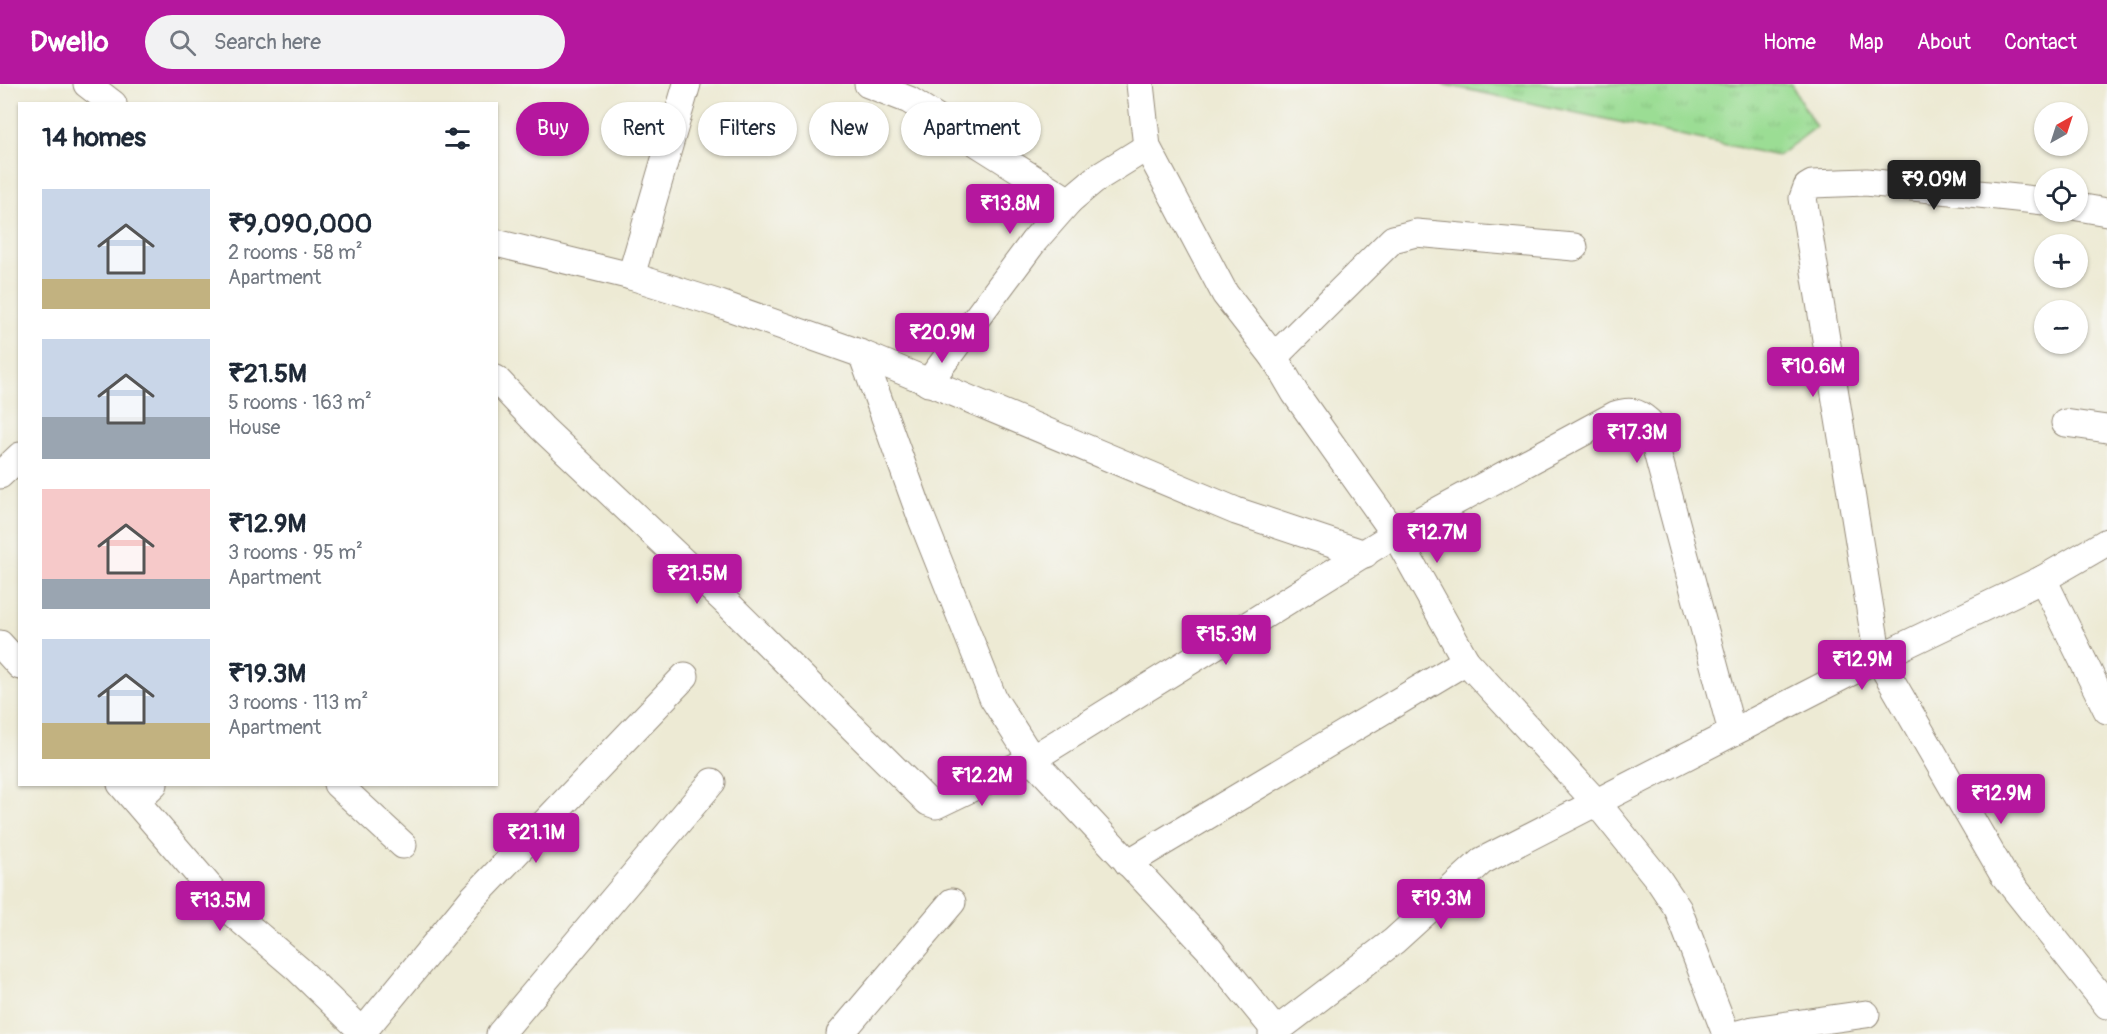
<!DOCTYPE html>
<html lang="en">
<head>
<meta charset="utf-8">
<style>
  body { margin:0; font-family:Pangolin,sans-serif; background:#f2f2f3; color:#1f2937; height:100vh; display:flex; flex-direction:column; font-size:22px; white-space:nowrap }
  * { box-sizing:border-box; margin:0 }
  p { font-size:20px; color:#747a83 }
  .icon { flex:none; width:33px; height:33px; fill:none; stroke:currentColor; stroke-width:2; stroke-linecap:round; stroke-linejoin:round }
  .map { position:relative; flex:1; overflow:hidden }
  .panel { position:absolute; left:18px; top:18px; width:480px; height:684px; display:flex; flex-direction:column; background:#fff; border-radius:0px; box-shadow:0 2px 4px #0004 }
  .panel>* { flex:none }
  .top-card { position:absolute; left:516px; top:18px; width:570px; height:54px; display:flex; gap:12px }
  .needle { width:39px; rotate:39deg }
  .controls { position:absolute; left:2034px; top:18px; display:grid; gap:12px }
  .controls a { display:grid; place-items:center; width:54px; height:54px; border-radius:50%; background:#fff; box-shadow:0 2px 4px #0004; font-size:30px }
  .price { position:absolute; translate:-50% -51px; padding:0 14px; border-radius:6px; background:#b5179e; color:#fff; font-size:20px; line-height:39px; filter:drop-shadow(0 2px 3px #0008) }
  .price::after { content:''; position:absolute; left:50%; top:36px; width:18px; height:14px; margin-left:-9px; background:inherit; clip-path:polygon(0 0,100% 0,50% 100%) }
  .price.selected { background:#222; color:#fff }
  ul { padding:0; list-style:none }
  li { display:flex; align-items:center; gap:18px; height:150px; padding:0 24px }
  li span { display:grid; place-items:center; flex:none; width:168px; height:120px; border-radius:0px; color:#555 }
  li>.icon { margin-inline-start:auto }
  span .icon { width:72px; height:72px; fill:#fffc; stroke-width:1 }
  li b { font-size:26px }
  h2 { display:flex; justify-content:space-between; align-items:center; height:72px; padding:0 24px; font-size:26px }
  .pill { padding:0 21px; border-radius:27px; background:#fff; box-shadow:0 2px 4px #0004; font-size:21px; line-height:54px }
  .pill.selected { background:#b5179e; color:#fff }
  header { display:flex; align-items:center; gap:36px; box-sizing:border-box; height:84px; padding:0 30px; background:#b5179e; color:#fff }
  header strong { font-size:28px }
  nav { display:flex; gap:33px; margin-inline-start:auto; font-size:21px }
  .search { width:420px; height:54px; background:#f2f2f3; display:flex; align-items:center; gap:15px; box-sizing:border-box; padding:0 21px; border-radius:33px; color:#747a83; font-size:22px }
  .map>svg:first-child { display:block }
  .park { fill:url(#park-tufts); stroke:#6b8459; stroke-width:1.5 }
  .lines { fill:none; stroke-linecap:round; stroke-linejoin:round }
  .street-casing { stroke:#948a79; stroke-width:29 }
  .street { stroke:#fff; stroke-width:27 }
</style>
</head>
<body>
<header>
<strong>Dwello</strong>
<div class="search"><svg class="icon" aria-label="search" viewBox="0 0 24 24"><circle cx="10" cy="10" r="6"/><path d="M15 15l6 6"/></svg>Search here</div>
<nav><a>Home</a><a>Map</a><a>About</a><a>Contact</a></nav>
</header>
<div class="map">
<svg width="2107" height="950" viewBox="0 0 2107 950">
  <defs>
    <pattern id="park-tufts" width="24" height="20" patternUnits="userSpaceOnUse" patternTransform="scale(1.5)"><rect width="24" height="20" fill="#9bdd94"/><path d="M3 7l-1-3M5 7V3M7 7l1-3M15 17l-1-3M17 17v-4M19 17l1-3" fill="none" stroke="#86be7f"/></pattern>
  </defs>
  <rect width="100%" height="100%" fill="#f6f6f2"/>
  <filter id="ink" filterUnits="userSpaceOnUse"><feTurbulence type="fractalNoise" baseFrequency=".0167" numOctaves="2"/><feDisplacementMap in="SourceGraphic" scale="12" xChannelSelector="R" yChannelSelector="G"/><feConvolveMatrix kernelMatrix="1 2 1 2 8 2 1 2 1" color-interpolation-filters="sRGB"/></filter>
  <filter id="wash" filterUnits="userSpaceOnUse"><feTurbulence type="fractalNoise" baseFrequency=".008" numOctaves="4" result="noise"/><feDisplacementMap in="SourceGraphic" scale="24" xChannelSelector="R" yChannelSelector="G"/><feGaussianBlur stdDeviation="1.35" result="paint"/><feColorMatrix in="noise" values="0 0 0 0 0 0 0 0 0 0 0 0 0 0 0 0 0 1.4 0 .05"/><feComposite in="paint" operator="in"/></filter>
  <g filter="url(#wash)">
    <rect width="100%" height="100%" fill="#edead4"/>
    <polygon class="park" points="1441,0 1791,0 1816,43 1778,72"/>
  </g>
  <g filter="url(#ink)">
    <g class="lines">
      <g class="street-casing">
        <g id="street">
          <polyline points="87,0 113,20"/>
          <polyline points="868,0 909,16 1069,117"/>
          <polyline points="1140,0 1147,63 1225,210 1274,273 1295,309 1395,450 1466,577 1596,718 1658,795 1678,825 1726,950"/>
          <polyline points="2044,117 1866,98 1812,100 1807,103 1803,114 1878,574 2003,790 2107,921"/>
          <polyline points="2078,123 2107,128"/>
          <polyline points="496,159 631,192 720,220 862,270 1236,427 1365,470"/>
          <polyline points="631,192 687,0"/>
          <polyline points="862,270 921,433 993,614 1032,675 1209,865 1278,950"/>
          <polyline points="1274,273 1393,155 1416,149 1574,163"/>
          <path d="M496 295 542 344 730 522 928 718 936 721 1032 675 1395 450 1615 331C1629 326 1637 327 1649 338L1732 648"/>
          <polyline points="928,299 1034,157 1069,117 1094,96 1147,63"/>
          <polyline points="2065,339 2107,345"/>
          <polyline points="0,391 20,372"/>
          <polyline points="2043,495 2107,626"/>
          <polyline points="0,560 20,582"/>
          <polyline points="121,700 230,827 298,885 365,950"/>
          <polyline points="337,700 403,761"/>
          <polyline points="136,717 154,700"/>
          <polyline points="1128,779 1466,577"/>
          <polyline points="361,950 473,814 685,592"/>
          <polyline points="500,950 712,698"/>
          <polyline points="840,950 952,818"/>
          <polyline points="1272,950 1394,857 1482,777 1878,574 2043,495 2107,458"/>
          <polyline points="1738,950 1753,946 1866,930"/>
        </g>
      </g>
      <use href="#street" class="street"/>
    </g>
  </g>
</svg>
<div class="controls">
<a><svg class="needle" viewBox="-14 -14 28 28"><path d="M0-13l5 13h-10z" fill="#e53935"/><path d="M0 13l5-13h-10z" fill="#747a83"/></svg></a>
<a><svg class="icon" aria-label="locate" viewBox="0 0 24 24"><circle cx="12" cy="12" r="6"/><path d="M12 2v4M12 18v4M2 12h4M18 12h4"/></svg></a>
<a>+</a>
<a>−</a>
</div>
<b class="price selected" style="left:1934px;top:127px">₹9.09M</b>
<b class="price" style="left:1010px;top:151px">₹13.8M</b>
<b class="price" style="left:942px;top:280px">₹20.9M</b>
<b class="price" style="left:1813px;top:314px">₹10.6M</b>
<b class="price" style="left:1637px;top:380px">₹17.3M</b>
<b class="price" style="left:1437px;top:480px">₹12.7M</b>
<b class="price" style="left:697px;top:521px">₹21.5M</b>
<b class="price" style="left:1226px;top:582px">₹15.3M</b>
<b class="price" style="left:1862px;top:607px">₹12.9M</b>
<b class="price" style="left:982px;top:723px">₹12.2M</b>
<b class="price" style="left:2001px;top:741px">₹12.9M</b>
<b class="price" style="left:536px;top:780px">₹21.1M</b>
<b class="price" style="left:1441px;top:846px">₹19.3M</b>
<b class="price" style="left:220px;top:848px">₹13.5M</b>
<div class="top-card">
<a class="pill selected">Buy</a>
<a class="pill">Rent</a>
<a class="pill">Filters</a>
<a class="pill">New</a>
<a class="pill">Apartment</a>
</div>
<section class="panel">
<h2>14 homes<svg class="icon" aria-label="filters" viewBox="0 0 24 24"><path d="M4 7h16M4 17h16"/><circle cx="9" cy="7" r="2"/><circle cx="15" cy="17" r="2"/></svg></h2>
<ul>
<li><span style="background:linear-gradient(#c9d6e8 75%,#c2b280 0)"><svg class="icon" aria-label="home" viewBox="0 0 24 24"><path d="M3 11l9-7 9 7M6 9v11h12V9"/></svg></span><div><b>₹9,090,000</b><p>2 rooms · 58 m²</p><p>Apartment</p></div></li>
<li><span style="background:linear-gradient(#c9d6e8 65%,#9aa5b1 0)"><svg class="icon" aria-label="home" viewBox="0 0 24 24"><path d="M3 11l9-7 9 7M6 9v11h12V9"/></svg></span><div><b>₹21.5M</b><p>5 rooms · 163 m²</p><p>House</p></div></li>
<li><span style="background:linear-gradient(#f6c9c9 75%,#9aa5b1 0)"><svg class="icon" aria-label="home" viewBox="0 0 24 24"><path d="M3 11l9-7 9 7M6 9v11h12V9"/></svg></span><div><b>₹12.9M</b><p>3 rooms · 95 m²</p><p>Apartment</p></div></li>
<li><span style="background:linear-gradient(#c9d6e8 70%,#c2b280 0)"><svg class="icon" aria-label="home" viewBox="0 0 24 24"><path d="M3 11l9-7 9 7M6 9v11h12V9"/></svg></span><div><b>₹19.3M</b><p>3 rooms · 113 m²</p><p>Apartment</p></div></li>
</ul>
</section>
</div>
</body>
</html>
